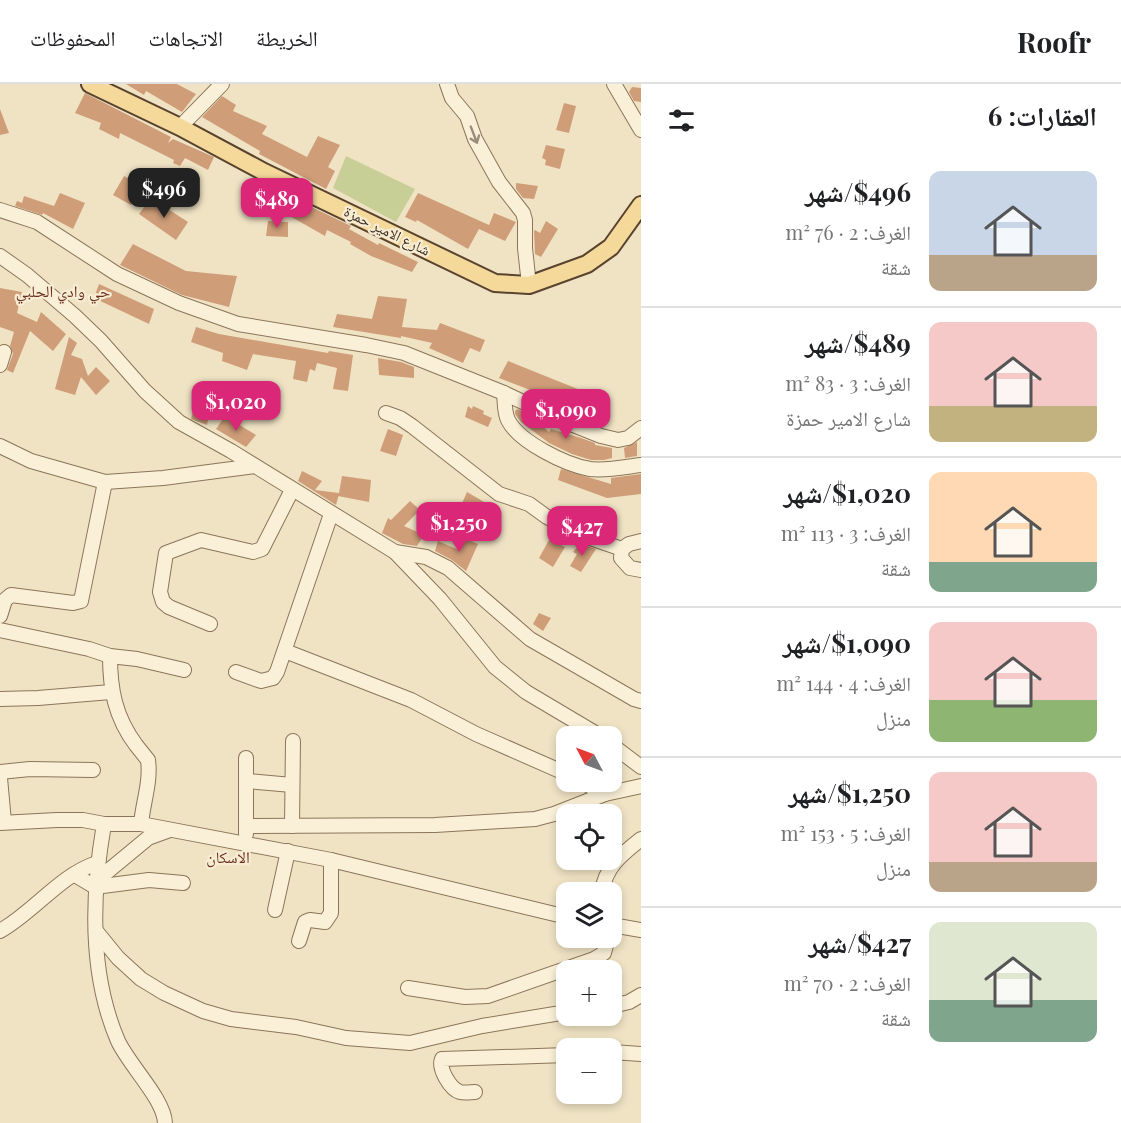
<!DOCTYPE html>
<html lang="ar">
<head>
<meta charset="utf-8">
<style>
  body { margin:0; font-family:"Playfair Display","Noto Naskh Arabic",serif; background:#f2f2f2; color:#202124; direction:rtl; height:100vh; display:flex; flex-direction:column; font-size:22px; white-space:nowrap }
  * { box-sizing:border-box; margin:0 }
  p { font-size:20px; color:#757577 }
  .icon { flex:none; width:33px; height:33px; fill:none; stroke:currentColor; stroke-width:2; stroke-linecap:round; stroke-linejoin:round }
  .map { position:relative; flex:1; overflow:hidden; direction:ltr }
  .drawer { display:flex; flex-direction:column; background:#fff; width:480px }
  .drawer>* { flex:none }
  .needle { width:39px; rotate:311deg }
  .fabs { position:absolute; left:556px; top:642px; display:grid; gap:12px }
  .fabs a { display:grid; place-items:center; width:66px; height:66px; border-radius:12px; background:#fff; box-shadow:0 3px 9px #0003; font-size:30px }
  .price { position:absolute; translate:-50% -51px; padding:0 14px; border-radius:12px; background:#db2777; color:#fff; font-size:20px; line-height:39px; filter:drop-shadow(0 2px 3px #0008) }
  .price::after { content:''; position:absolute; left:50%; top:36px; width:18px; height:14px; margin-left:-9px; background:inherit; clip-path:polygon(0 0,100% 0,50% 100%) }
  .price.selected { background:#222; color:#fff }
  ul { padding:0; list-style:none }
  li { display:flex; align-items:center; gap:18px; height:150px; padding:0 24px }
  li+li { border-top:2px solid #e0e0e0 }
  li span { display:grid; place-items:center; flex:none; width:168px; height:120px; border-radius:12px; color:#555 }
  li>.icon { margin-inline-start:auto }
  span .icon { width:72px; height:72px; fill:#fffc; stroke-width:1 }
  li b { font-size:26px }
  h2 { display:flex; justify-content:space-between; align-items:center; height:72px; padding:0 24px; font-size:26px }
  header { display:flex; align-items:center; gap:36px; box-sizing:border-box; height:84px; padding:0 30px; background:#fff; border-bottom:2px solid #e0e0e0 }
  header strong { font-size:28px }
  nav { display:flex; gap:33px; margin-inline-start:auto; font-size:21px }
  main { display:flex; flex:1; min-height:0 }
  .map>svg:first-child { display:block }
  .green { fill:#c7cf97 }
  .building { fill:#cf9e79 }
  .lines { fill:none; stroke-linecap:round; stroke-linejoin:round }
  .minor-casing { stroke:#8b755a; stroke-width:16 }
  .major-casing { stroke:#59432e; stroke-width:20 }
  .minor { stroke:#faf0d8; stroke-width:14 }
  .major { stroke:#f4d99b; stroke-width:16 }
  .oneway { stroke:#9a8e7b }
  .labels { text-anchor:middle; stroke-width:4.5; stroke-linejoin:round; paint-order:stroke }
  .street-label { font-size:15px; fill:#3b2c1e; stroke:#f7edd4 }
  .neighbourhood-label { font-size:16px; fill:#692d1c; stroke:#f7edd4 }
</style>
</head>
<body>
<header>
<strong>Roofr</strong>
<nav><a>الخريطة</a><a>الاتجاهات</a><a>المحفوظات</a></nav>
</header>
<main>
<section class="drawer">
<h2>العقارات: 6<svg class="icon" aria-label="filters" viewBox="0 0 24 24"><path d="M4 7h16M4 17h16"/><circle cx="9" cy="7" r="2"/><circle cx="15" cy="17" r="2"/></svg></h2>
<ul>
<li><span style="background:linear-gradient(#c9d6e8 70%,#b9a48a 0)"><svg class="icon" aria-label="home" viewBox="0 0 24 24"><path d="M3 11l9-7 9 7M6 9v11h12V9"/></svg></span><div><b>$496/شهر</b><p>الغرف: 2 · 76 m²</p><p>شقة</p></div></li>
<li><span style="background:linear-gradient(#f6c9c9 70%,#c2b280 0)"><svg class="icon" aria-label="home" viewBox="0 0 24 24"><path d="M3 11l9-7 9 7M6 9v11h12V9"/></svg></span><div><b>$489/شهر</b><p>الغرف: 3 · 83 m²</p><p>شارع الامير حمزة</p></div></li>
<li><span style="background:linear-gradient(#ffd9b3 75%,#7fa58c 0)"><svg class="icon" aria-label="home" viewBox="0 0 24 24"><path d="M3 11l9-7 9 7M6 9v11h12V9"/></svg></span><div><b>$1,020/شهر</b><p>الغرف: 3 · 113 m²</p><p>شقة</p></div></li>
<li><span style="background:linear-gradient(#f6c9c9 65%,#8fb573 0)"><svg class="icon" aria-label="home" viewBox="0 0 24 24"><path d="M3 11l9-7 9 7M6 9v11h12V9"/></svg></span><div><b>$1,090/شهر</b><p>الغرف: 4 · 144 m²</p><p>منزل</p></div></li>
<li><span style="background:linear-gradient(#f6c9c9 75%,#b9a48a 0)"><svg class="icon" aria-label="home" viewBox="0 0 24 24"><path d="M3 11l9-7 9 7M6 9v11h12V9"/></svg></span><div><b>$1,250/شهر</b><p>الغرف: 5 · 153 m²</p><p>منزل</p></div></li>
<li><span style="background:linear-gradient(#dfe7d0 65%,#7fa58c 0)"><svg class="icon" aria-label="home" viewBox="0 0 24 24"><path d="M3 11l9-7 9 7M6 9v11h12V9"/></svg></span><div><b>$427/شهر</b><p>الغرف: 2 · 70 m²</p><p>شقة</p></div></li>
</ul>
</section>
<div class="map">
<svg width="641" height="1039" viewBox="0 0 641 1039">
  <rect width="100%" height="100%" fill="#f0e3c4"/>
  <polygon class="green" points="346,72 415,105 396,138 333,104"/>
  <g class="building">
    <polygon points="126,0 177,0 196,10 182,28 146,7 144,11"/>
    <polygon points="632,3 641,4 641,18 634,17 629,8"/>
    <polygon points="85,9 171,53 168,59 173,55 214,73 208,86 185,74 180,82 173,79 174,76 120,49 119,55 99,45 101,39 75,29"/>
    <polygon points="222,12 236,21 233,27 267,42 262,50 307,73 318,52 340,61 328,83 335,87 326,105 259,70 260,67 202,33"/>
    <polygon points="564,19 576,22 569,49 556,46"/>
    <polygon points="0,25 9,49 0,51"/>
    <polygon points="546,61 565,65 560,85 545,81 546,76 542,74"/>
    <polygon points="124,92 141,101 131,121 113,111"/>
    <polygon points="516,99 538,102 534,115 523,114 516,105"/>
    <polygon points="60,109 85,119 73,145 43,129 42,131 15,122 17,117 22,119 24,112 54,122"/>
    <polygon points="418,109 489,141 494,129 516,138 505,157 479,145 468,165 417,136 416,138 405,133"/>
    <polygon points="151,114 188,138 176,156 139,130"/>
    <polygon points="297,116 351,142 349,145 378,161 379,159 418,178 412,188 371,172 350,160 351,158 327,146 325,152 288,131"/>
    <polygon points="268,137 288,138 288,153 266,152"/>
    <polygon points="546,137 558,145 541,173 535,170 534,147 535,146 540,149"/>
    <polygon points="133,160 186,187 237,192 229,223 182,211 120,181"/>
    <polygon points="99,200 154,225 149,240 94,214"/>
    <polygon points="0,204 22,208 17,229 37,238 41,228 66,250 53,267 30,247 13,289 7,286 13,270 10,262 14,248 0,243"/>
    <polygon points="378,212 407,215 402,243 437,246 440,239 485,256 480,268 470,264 463,279 429,264 432,259 401,252 401,254 333,243 337,230 372,235"/>
    <polygon points="196,243 219,250 328,269 329,267 353,271 348,307 333,305 337,284 317,279 315,287 310,285 307,298 293,295 296,277 253,270 247,286 222,277 223,269 191,258"/>
    <polygon points="69,253 77,259 71,271 82,275 88,292 96,283 110,297 96,311 81,293 75,311 55,305"/>
    <polygon points="378,274 401,278 414,283 414,294 379,291"/>
    <polygon points="508,277 610,318 606,335 499,294"/>
    <polygon points="195,319 211,320 207,341 191,335"/>
    <polygon points="468,322 472,325 473,322 484,327 483,330 492,334 488,343 465,333"/>
    <polygon points="517,325 530,331 549,348 551,345 581,354 595,359 595,361 612,364 612,374 604,376 591,376 572,370 549,359 521,338 515,330 515,327"/>
    <polygon points="225,332 256,351 246,363 216,345"/>
    <polygon points="388,345 403,351 396,372 380,367"/>
    <polygon points="637,358 637,372 625,374 624,364"/>
    <polygon points="561,385 611,400 611,394 641,390 641,410 607,414 558,396"/>
    <polygon points="302,387 322,397 315,406 339,409 342,392 371,396 369,418 338,412 339,410 336,421 298,397"/>
    <polygon points="467,408 491,422 483,437 460,424"/>
    <polygon points="410,417 420,426 404,442 424,451 417,462 403,460 382,449 388,434 391,436"/>
    <polygon points="464,454 478,460 466,487 452,476 435,467 438,457 459,466"/>
    <polygon points="549,456 565,463 553,483 539,474"/>
    <polygon points="580,460 596,465 581,488 570,482 577,470 573,468"/>
    <polygon points="539,529 551,534 543,547 533,540"/>
  </g>
  <g class="lines">
    <g class="minor-casing">
      <g id="minor">
        <polyline points="447,0 452,14 467,32 475,55 499,98 523,129 525,136 525,164 529,201"/>
        <polyline points="614,0 641,46"/>
        <polyline points="180,43 222,0"/>
        <polyline points="0,126 37,138 117,190 179,219 238,240 366,261 404,269 504,309 561,336 601,352 618,356 628,354 641,344"/>
        <polyline points="0,172 27,191 75,232 101,257 145,307 179,338 231,367 395,468 440,515 495,583 526,608 600,652"/>
        <polyline points="0,281 4,268"/>
        <path d="M504 309C505 317 504 328 508 336 519 358 566 381 590 385 606 387 625 383 641 381"/>
        <polyline points="386,329 400,334 412,342 499,410 529,420 547,433 565,443 590,454 622,465"/>
        <polyline points="0,362 31,377 105,398 163,394 255,382"/>
        <polyline points="641,457 629,460 622,465 621,474 630,484 641,486"/>
        <polyline points="395,468 426,473 448,484 530,555 634,615 641,617"/>
        <polyline points="0,532 5,516 11,511 73,519 81,517 105,398"/>
        <polyline points="210,540 169,523 163,518 160,508 166,469 201,456 253,468 262,465 292,406"/>
        <polyline points="0,546 89,565 110,572 137,575 184,586"/>
        <polyline points="285,567 411,616 476,650 567,690"/>
        <path d="M110 572C110 605 115 633 136 661 140 666 144 671 148 676 151 698 143 718 141 740"/>
        <polyline points="236,588 261,597 273,594 277,588 331,430"/>
        <polyline points="0,615 38,614 111,608"/>
        <polyline points="612,661 641,683"/>
        <polyline points="246,674 246,750"/>
        <polyline points="0,688 30,685 93,686"/>
        <polyline points="0,694 4,738"/>
        <polyline points="247,697 292,701"/>
        <polyline points="582,698 605,710"/>
        <polyline points="0,739 57,736 83,736 104,740 141,740 331,776 567,833"/>
        <path d="M104 740C92 809 89 890 118 957 129 981 164 1015 165 1039"/>
        <polyline points="246,742 435,741 535,735 554,730 605,710 641,702"/>
        <polyline points="292,742 293,657"/>
        <polyline points="75,791 95,803 149,796 183,799"/>
        <polyline points="96,797 148,754 170,746"/>
        <path d="M602 808C605 783 622 770 641 755"/>
        <polyline points="275,826 288,767"/>
        <polyline points="612,841 641,846"/>
        <path d="M0 847C34 828 60 791 97 779"/>
        <polyline points="96,847 118,874 141,895 164,909 203,927 231,935 296,943 346,954 410,959 482,942 567,928"/>
        <polyline points="299,857 305,838 310,836 325,838 331,829 331,776"/>
        <polyline points="408,904 465,913 488,912 594,875 604,869 608,854"/>
        <polyline points="612,922 629,918 641,911"/>
        <polyline points="612,968 641,970"/>
        <path d="M475 1008C471 1008 465 1009 460 1008 450 1005 438 984 442 975L567 971"/>
      </g>
    </g>
    <g class="major-casing">
      <polyline id="major" points="90,0 180,43 264,88 495,199 529,201 587,180 611,163 641,121"/>
    </g>
    <use href="#minor" class="minor"/>
    <use href="#major" class="major"/>
  </g>
  <defs><path id="oneway-shaft" d="M-6 0H5M1.5-3L5.5 0L1.5 3" fill="none" stroke-width="1.6" stroke-linecap="round" stroke-linejoin="round" transform="scale(1.5)"/></defs>
  <use class="oneway" href="#oneway-shaft" transform="translate(474 51) rotate(69)"/>
  <g class="labels">
    <g class="street-label">
      <text transform="translate(387 147) rotate(26)" y="5">شارع الامير حمزة</text>
    </g>
    <g class="neighbourhood-label">
      <text x="63" y="213">حي وادي الحلبي</text>
      <text x="228" y="779">الاسكان</text>
    </g>
  </g>
</svg>
<div class="fabs">
<a><svg class="needle" viewBox="-14 -14 28 28"><path d="M0-13l5 13h-10z" fill="#e53935"/><path d="M0 13l5-13h-10z" fill="#757577"/></svg></a>
<a><svg class="icon" aria-label="locate" viewBox="0 0 24 24"><circle cx="12" cy="12" r="6"/><path d="M12 2v4M12 18v4M2 12h4M18 12h4"/></svg></a>
<a><svg class="icon" aria-label="layers" viewBox="0 0 24 24"><path d="M12 4l9 5-9 5-9-5zM3 14l9 5 9-5"/></svg></a>
<a>+</a>
<a>−</a>
</div>
<b class="price selected" style="left:164px;top:135px">$496</b>
<b class="price" style="left:277px;top:145px">$489</b>
<b class="price" style="left:236px;top:348px">$1,020</b>
<b class="price" style="left:566px;top:356px">$1,090</b>
<b class="price" style="left:459px;top:469px">$1,250</b>
<b class="price" style="left:582px;top:473px">$427</b>
</div>
</main>
</body>
</html>
